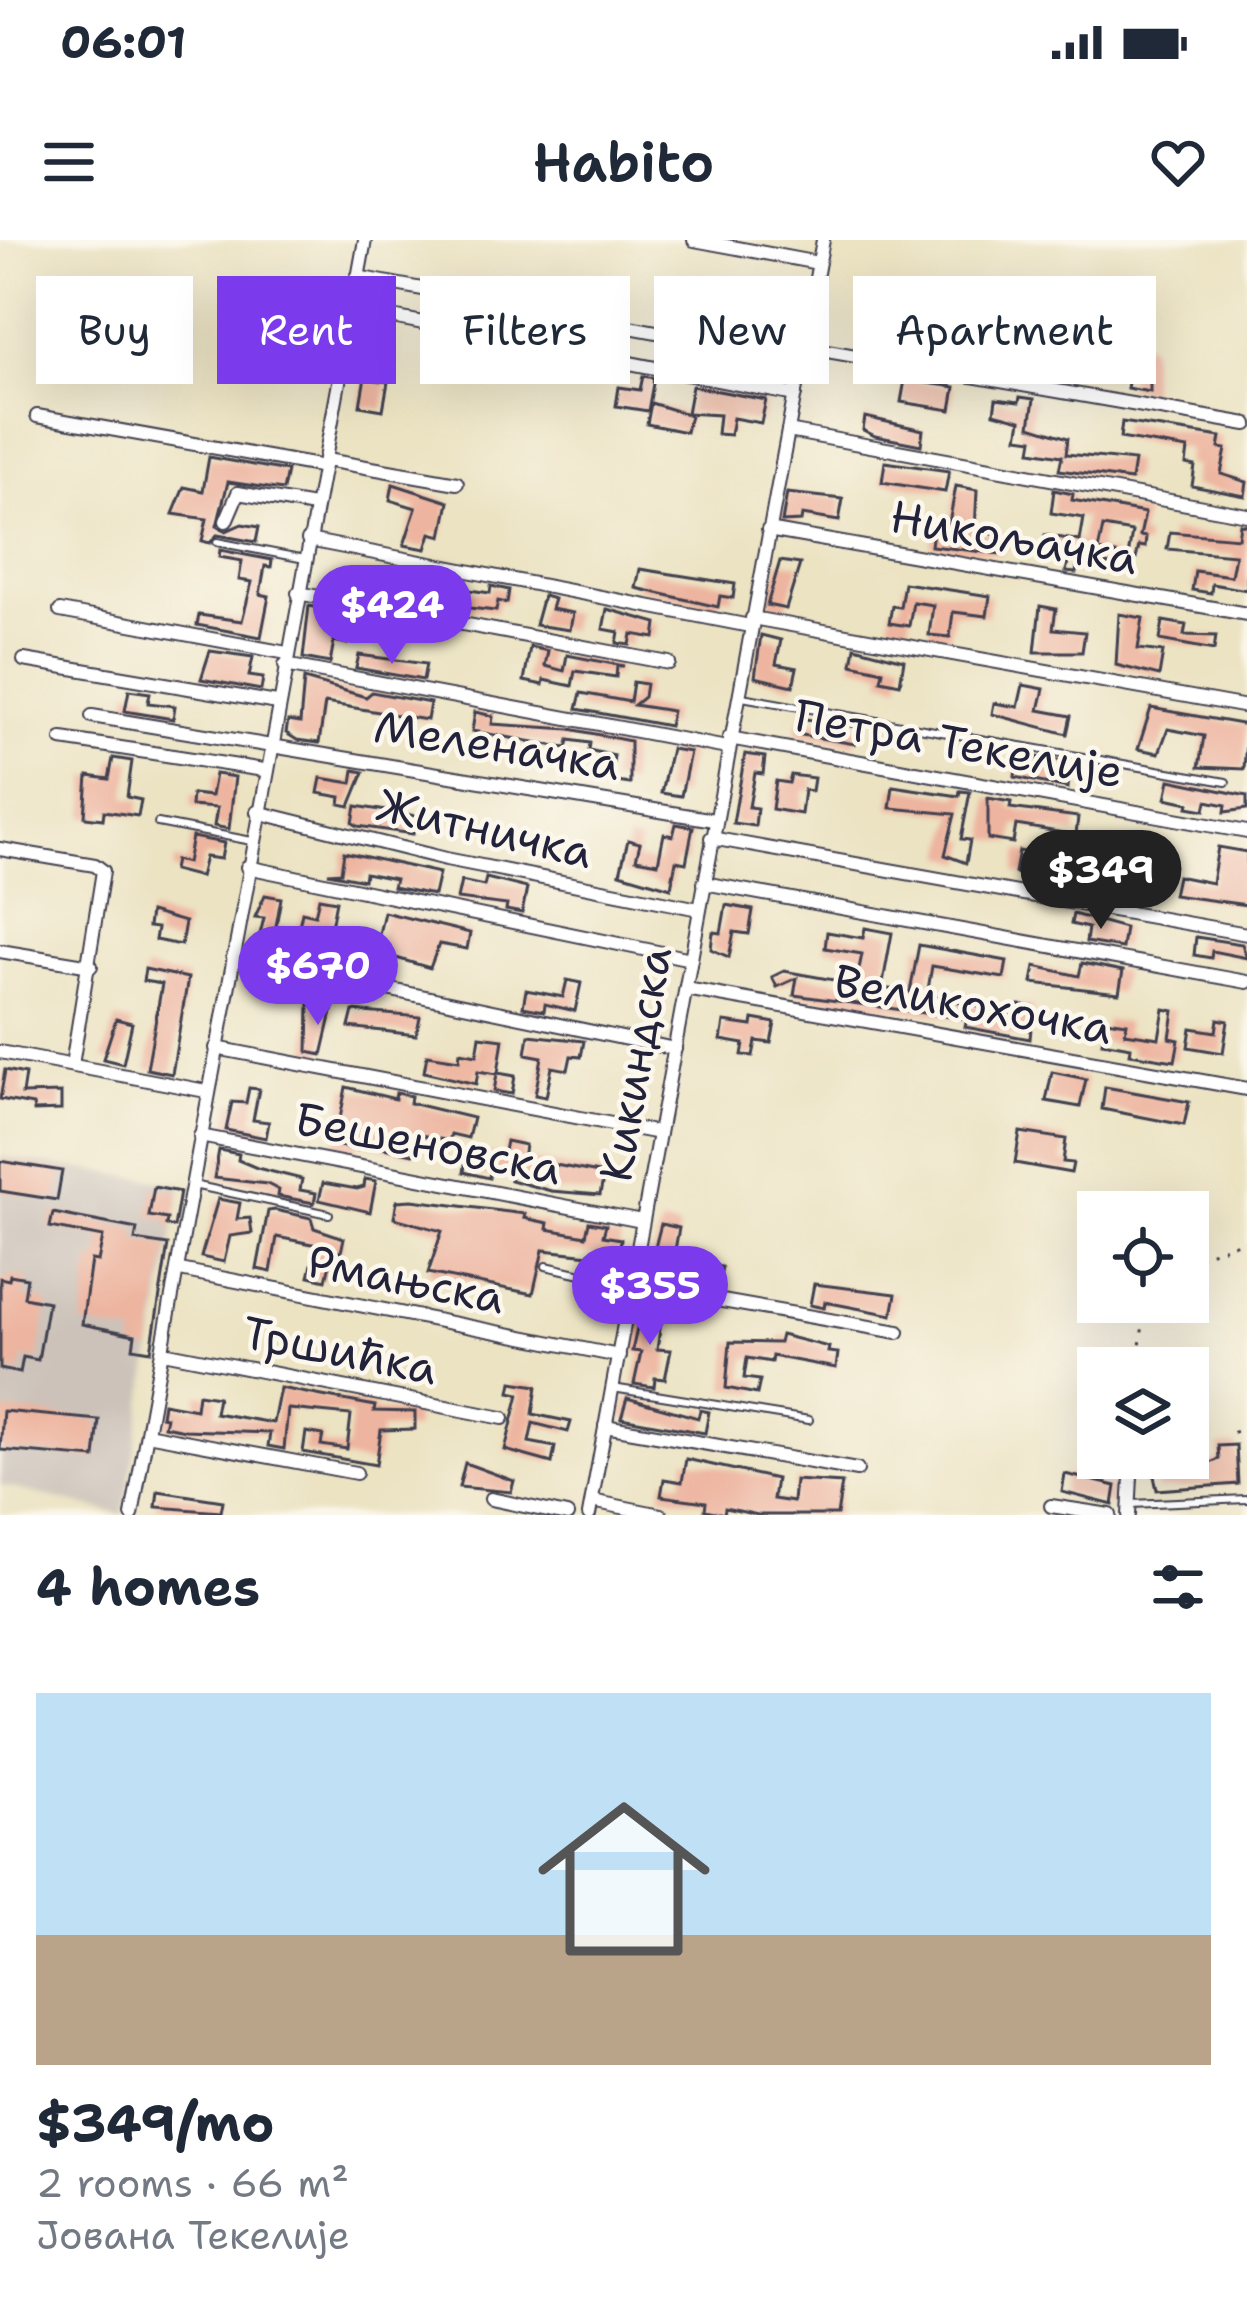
<!DOCTYPE html>
<html lang="en">
<head>
<meta charset="utf-8">
<style>
  body { margin:0; font-family:"Shantell Sans",sans-serif; background:#f6f6f7; color:#1f2937; height:100vh; display:flex; flex-direction:column; font-size:45px; white-space:nowrap }
  * { box-sizing:border-box; margin:0 }
  p { font-size:39px; color:#747a83 }
  .icon { flex:none; width:66px; height:66px; fill:none; stroke:currentColor; stroke-width:2; stroke-linecap:round; stroke-linejoin:round }
  .map { position:relative; height:1275px; overflow:hidden }
  .sheet { display:flex; flex-direction:column; background:#fff; flex:1 }
  .sheet>* { flex:none }
  .banner { position:absolute; left:36px; top:36px; width:1176px; height:108px; display:flex; gap:24px }
  .fabs { position:absolute; left:1077px; top:951px; display:grid; gap:24px }
  .fabs a { display:grid; place-items:center; width:132px; height:132px; border-radius:0px; background:#fff; box-shadow:0 12px 48px #0002; font-size:60px }
  .price { position:absolute; translate:-50% -102px; padding:0 27px; border-radius:42px; background:#7c3aed; color:#fff; font-size:39px; line-height:78px; filter:drop-shadow(0 3px 6px #0008) }
  .price::after { content:''; position:absolute; left:50%; top:72px; width:36px; height:27px; margin-left:-18px; background:inherit; clip-path:polygon(0 0,100% 0,50% 100%) }
  .price.selected { background:#222; color:#fff }
  ul { padding:0; list-style:none }
  li { display:grid; align-content:center; gap:24px; height:636px; padding:0 36px }
  li+li { border-top:3px solid #e0e1e3 }
  li span { display:grid; place-items:center; height:372px; border-radius:0px; color:#555 }
  li>.icon { margin-inline-start:auto }
  span .icon { width:216px; height:216px; fill:#fffc; stroke-width:1 }
  li b { font-size:51px }
  h2 { display:flex; justify-content:space-between; align-items:center; height:144px; padding:0 36px; font-size:51px }
  .chip { padding:0 42px; border-radius:0px; background:#fff; box-shadow:0 12px 48px #0002; font-size:42px; line-height:108px }
  .chip.selected { background:#7c3aed; color:#fff }
  .status { display:flex; justify-content:space-between; align-items:center; height:84px; padding:0 60px; background:#fff; direction:ltr }
  .status svg { height:33px; fill:currentColor }
  header { display:flex; justify-content:space-between; align-items:center; height:156px; padding:0 36px; background:#fff; font-size:54px; font-weight:600 }
  .map>svg:first-child { display:block }
  .industrial { fill:#ccc2b9 }
  .building { fill:#edb49f }
  .lines { fill:none; stroke-linecap:round; stroke-linejoin:round }
  .service-casing { stroke:#403f4f; stroke-width:10 }
  .minor-casing { stroke:#403f4f; stroke-width:16 }
  .path { stroke:#403f4f; stroke-width:3; stroke-dasharray:3 9; stroke-linecap:butt }
  .service { stroke:#fff; stroke-width:6 }
  .minor { stroke:#fff; stroke-width:12 }
  .labels { text-anchor:middle; stroke-width:9; stroke-linejoin:round; paint-order:stroke }
  .street-label { font-size:45px; fill:#22223b; stroke:#fbf7ec }
</style>
</head>
<body>
<div class="status"><b>06:01</b><svg viewBox="0 0 49 12"><path d="M0 12V9h3v3zM5 12V6h3v6zM10 12V3h3v9zM15 12V0h3v12zM26 1h20v11H26zM47 4h2v5h-2z"/></svg></div>
<header><svg class="icon" aria-label="menu" viewBox="0 0 24 24"><path d="M4 6h16M4 12h16M4 18h16"/></svg>Habito<svg class="icon" aria-label="heart" viewBox="0 0 24 24"><path d="M12 20l-8-8c-3-5 5-10 8-4 3-6 11-1 8 4z"/></svg></header>
<div class="map">
<svg width="1247" height="1275" viewBox="0 0 1247 1275">
  <rect width="100%" height="100%" fill="#fbf7ec"/>
  <filter id="ink" filterUnits="userSpaceOnUse"><feTurbulence type="fractalNoise" baseFrequency=".00833" numOctaves="2"/><feDisplacementMap in="SourceGraphic" scale="24" xChannelSelector="R" yChannelSelector="G"/><feConvolveMatrix kernelMatrix="1 2 1 2 8 2 1 2 1" color-interpolation-filters="sRGB"/></filter>
  <filter id="wash" filterUnits="userSpaceOnUse"><feTurbulence type="fractalNoise" baseFrequency=".004" numOctaves="4" result="noise"/><feDisplacementMap in="SourceGraphic" scale="48" xChannelSelector="R" yChannelSelector="G"/><feGaussianBlur stdDeviation="2.7" result="paint"/><feColorMatrix in="noise" values="0 0 0 0 0 0 0 0 0 0 0 0 0 0 0 0 0 1.4 0 .05"/><feComposite in="paint" operator="in"/></filter>
  <g filter="url(#wash)">
    <rect width="100%" height="100%" fill="#ece3c3"/>
    <polygon class="industrial" points="0,917 182,944 123,1275 0,1245"/>
    <g id="blocks">
      <g class="building">
        <polygon points="530,79 589,90 587,104 527,92"/>
        <polygon points="903,83 984,98 981,117 898,107"/>
        <polygon points="1129,102 1150,105 1150,152 1127,148 1133,116 1126,115"/>
        <polygon points="369,113 380,115 376,140 388,142 383,170 360,166"/>
        <polygon points="643,136 654,138 648,171 616,166 619,147 640,150"/>
        <polygon points="905,140 955,147 951,170 901,162"/>
        <polygon points="692,146 766,160 761,183 733,178 730,195 717,194 719,175 687,173"/>
        <polygon points="1020,157 1034,159 1030,186 1068,198 1066,214 1134,221 1131,240 1059,230 1062,216 1031,211 1033,199 1018,197 1021,180 994,173 996,159 1019,162"/>
        <polygon points="651,163 690,175 686,192 647,184"/>
        <polygon points="865,177 923,190 921,205 875,196 863,190"/>
        <polygon points="1122,182 1221,197 1219,208 1226,209 1221,234 1247,242 1245,256 1192,246 1195,226 1186,224 1188,209 1120,198"/>
        <polygon points="209,217 287,231 283,250 228,242 217,286 226,291 242,284 259,287 256,302 217,295 210,303 202,301 207,279 173,274 184,247 203,251"/>
        <polygon points="885,222 949,231 945,252 882,242"/>
        <polygon points="393,244 449,262 442,296 431,293 426,309 404,305 416,268 390,260"/>
        <polygon points="956,246 977,250 975,291 1005,296 1002,314 931,306 934,282 949,283"/>
        <polygon points="1054,250 1073,254 1072,260 1145,273 1140,296 1146,297 1145,307 1139,306 1136,319 1128,317 1132,292 1103,287 1098,311 1116,314 1114,325 1078,322 1076,333 1066,332 1069,317 1042,312 1045,295 1080,301 1084,278 1051,273"/>
        <polygon points="787,253 843,259 839,281 802,275 801,281 782,282"/>
        <polygon points="1240,284 1247,285 1247,350 1212,344 1211,353 1192,350 1195,331 1231,336 1235,315 1167,309 1170,292 1238,298"/>
        <polygon points="220,310 272,320 271,327 265,326 260,354 269,356 261,397 197,385 199,375 242,381 252,342 239,340 242,321 219,317"/>
        <polygon points="780,321 800,324 786,369 767,365"/>
        <polygon points="640,329 735,344 733,358 720,356 718,367 636,348"/>
        <polygon points="904,343 990,356 987,376 953,372 950,397 929,395 933,365 913,362 909,386 889,383 892,366 900,367"/>
        <polygon points="491,346 509,350 507,363 498,361 496,371 461,367 463,349 490,353"/>
        <polygon points="543,356 554,359 551,369 573,373 570,390 535,385"/>
        <polygon points="309,366 336,371 333,389 349,392 347,404 334,401 330,423 303,418"/>
        <polygon points="1040,366 1056,369 1053,389 1085,392 1082,412 1035,412"/>
        <polygon points="607,369 657,383 655,398 632,394 630,405 617,403 619,392 603,389"/>
        <polygon points="1119,374 1143,378 1138,409 1163,412 1159,436 1116,425"/>
        <polygon points="1163,381 1186,385 1184,395 1216,396 1214,410 1160,400"/>
        <polygon points="761,395 781,400 776,424 797,428 793,446 755,437"/>
        <polygon points="530,407 548,411 545,426 564,431 567,415 624,426 617,426 616,437 575,431 572,446 544,440 543,445 524,441"/>
        <polygon points="855,407 904,420 900,444 881,440 883,431 852,424"/>
        <polygon points="210,411 253,417 249,436 263,438 261,450 201,439"/>
        <polygon points="359,415 426,424 423,440 356,428"/>
        <polygon points="304,439 366,457 372,452 430,463 427,480 325,463 319,503 297,500 286,493 288,481 300,483"/>
        <polygon points="633,442 646,444 644,457 634,465 672,471 669,486 577,469 581,453 630,462"/>
        <polygon points="1023,445 1044,449 1039,470 1071,476 1067,494 992,474 994,463 1018,467"/>
        <polygon points="129,450 150,453 148,463 175,466 173,479 125,471"/>
        <polygon points="1151,468 1247,485 1244,529 1199,527 1204,496 1168,489 1159,513 1138,509"/>
        <polygon points="475,472 493,476 492,484 570,489 630,501 630,544 610,541 614,516 589,510 590,503 569,500 567,508 472,491"/>
        <polygon points="799,478 858,487 855,504 796,494"/>
        <polygon points="671,509 690,512 681,556 661,553"/>
        <polygon points="745,514 765,517 763,534 755,533 749,567 757,568 755,586 733,583"/>
        <polygon points="1036,517 1071,522 1068,548 1015,537 1017,520 1035,523"/>
        <polygon points="113,518 132,521 127,557 141,560 138,576 104,571 103,579 85,577 88,536 109,539"/>
        <polygon points="354,530 364,532 350,566 340,564 341,557 318,553 321,538 352,543"/>
        <polygon points="215,534 235,537 229,589 214,586 217,568 191,566 192,554 211,556"/>
        <polygon points="791,535 814,538 812,551 804,550 801,574 772,569 776,541 789,543"/>
        <polygon points="1170,540 1247,556 1247,569 1225,572 1226,565 1207,561 1205,570 1188,567 1189,563 1166,558"/>
        <polygon points="893,546 959,556 960,551 970,552 961,599 970,600 966,623 945,615 955,574 890,568"/>
        <polygon points="988,558 1011,562 1010,568 1078,577 1076,595 1016,585 1013,603 988,599"/>
        <polygon points="356,566 417,576 413,594 358,586 353,583"/>
        <polygon points="676,584 693,587 686,623 676,621 671,648 620,633 628,600 640,603 636,619 658,623 664,594 673,596"/>
        <polygon points="192,597 224,603 221,619 205,617 200,637 173,630 175,620 187,623"/>
        <polygon points="1218,607 1247,612 1247,665 1173,655 1177,636 1212,643"/>
        <polygon points="1019,611 1070,621 1066,641 1015,633"/>
        <polygon points="344,612 439,633 434,655 393,647 395,639 365,633 364,640 328,633 341,632"/>
        <polygon points="486,638 527,648 522,673 506,670 507,665 457,659 461,641 484,646"/>
        <polygon points="265,655 281,658 276,686 298,691 302,672 315,675 319,658 336,661 330,692 352,698 351,703 376,707 384,672 470,693 467,709 439,704 430,728 386,715 384,727 309,710 307,720 292,717 296,704 260,694 264,678 255,677"/>
        <polygon points="726,665 753,670 749,694 734,692 729,717 711,709 713,692 721,693"/>
        <polygon points="150,672 185,682 181,705 155,700 157,688 148,687"/>
        <polygon points="1073,674 1125,688 1122,708 1086,702 1088,688 1071,684"/>
        <polygon points="865,688 892,693 882,748 910,752 919,705 1007,721 1004,738 932,726 927,755 1017,774 1019,765 1033,767 1030,799 965,787 967,779 794,755 797,738 777,747 772,737 784,731 856,744 862,714 825,708 827,692 863,698"/>
        <polygon points="1196,697 1242,704 1247,718 1212,711 1211,718 1194,715"/>
        <polygon points="1082,723 1123,731 1119,753 1032,743 1035,726 1079,736"/>
        <polygon points="145,729 188,738 172,834 147,829 162,744 143,741"/>
        <polygon points="567,740 581,743 575,771 545,764 544,771 523,767 526,750 563,757"/>
        <polygon points="309,764 333,768 322,815 308,812"/>
        <polygon points="1164,769 1174,771 1170,798 1179,800 1175,821 1130,814 1131,807 1102,802 1106,780 1127,783 1125,793 1159,798"/>
        <polygon points="353,771 420,777 416,795 349,787"/>
        <polygon points="116,779 132,783 123,824 103,819"/>
        <polygon points="753,779 775,783 771,803 756,801 753,816 742,815 744,804 721,800 724,782 752,786"/>
        <polygon points="1218,779 1228,781 1223,813 1188,807 1191,788 1216,792"/>
        <polygon points="529,795 584,801 581,817 571,816 568,830 552,827 546,857 535,855 542,817 526,814"/>
        <polygon points="480,796 503,799 498,833 515,836 512,854 494,851 497,834 478,831 476,844 424,832 427,815 459,820 460,812 477,815"/>
        <polygon points="5,830 25,834 22,854 61,853 61,870 34,871 33,865 0,859"/>
        <polygon points="1052,832 1086,839 1080,867 1046,861"/>
        <polygon points="346,847 395,859 396,853 411,856 410,863 473,878 468,898 451,894 449,901 417,894 413,914 358,903 357,910 335,905"/>
        <polygon points="1105,847 1189,862 1184,885 1102,869"/>
        <polygon points="249,848 259,849 253,880 269,882 266,898 226,890 232,862 246,863"/>
        <polygon points="1020,892 1066,899 1063,922 1073,923 1071,933 1015,923"/>
        <polygon points="506,901 525,905 523,919 604,934 600,955 551,951 510,940 512,933 490,931 489,938 464,932 467,912 503,916"/>
        <polygon points="219,910 239,914 238,920 257,928 302,939 300,950 316,953 314,963 278,956 279,950 267,944 214,938"/>
        <polygon points="0,921 62,931 57,960 0,951"/>
        <polygon points="365,939 376,941 370,972 319,960 323,943 357,949 364,947"/>
        <polygon points="154,947 180,952 174,987 166,985 167,979 149,976"/>
        <polygon points="218,959 240,963 237,979 250,978 252,993 230,996 224,1022 201,1017"/>
        <polygon points="412,960 525,974 524,978 548,983 547,989 586,996 589,982 606,985 603,996 621,999 618,1018 543,1010 533,1054 428,1033 442,991 394,978 397,961"/>
        <polygon points="275,970 311,978 314,988 344,998 341,1012 333,1011 326,1040 309,1036 317,1005 277,997 271,1032 257,1029 268,971"/>
        <polygon points="53,973 137,989 135,1000 168,1005 151,1111 133,1108 135,1095 82,1084 91,1020 98,1021 103,997 50,987"/>
        <polygon points="661,984 679,988 672,1026 699,1032 701,1024 722,1027 718,1047 648,1034"/>
        <polygon points="10,1035 27,1038 24,1057 48,1062 38,1120 23,1117 20,1133 0,1129 0,1038 9,1040"/>
        <polygon points="814,1044 896,1054 892,1075 825,1062 824,1068 810,1065"/>
        <polygon points="642,1066 663,1069 657,1109 671,1110 665,1139 655,1138 654,1147 634,1144 641,1112 632,1111"/>
        <polygon points="781,1095 829,1107 828,1112 838,1113 836,1128 772,1116 771,1122 747,1118 744,1138 760,1140 757,1154 726,1148 730,1102 779,1103"/>
        <polygon points="512,1142 537,1146 533,1174 571,1182 568,1192 533,1183 529,1202 555,1207 552,1223 505,1210 519,1154 510,1152"/>
        <polygon points="280,1148 375,1166 374,1171 415,1172 415,1189 381,1190 376,1225 303,1212 306,1192 323,1195 321,1205 347,1209 351,1175 288,1169 284,1209 268,1206 270,1193 185,1190 164,1186 166,1177 161,1176 163,1163 196,1169 198,1154 218,1157 215,1173 273,1183"/>
        <polygon points="627,1158 698,1178 700,1170 709,1172 705,1193 621,1178"/>
        <polygon points="3,1171 99,1180 95,1218 0,1210"/>
        <polygon points="1236,1205 1238,1244 1157,1250 1151,1222 1188,1218 1188,1224 1208,1224 1219,1219 1218,1206"/>
        <polygon points="686,1219 776,1239 773,1259 793,1262 795,1240 842,1243 837,1275 758,1275 725,1268 724,1274 705,1270 706,1262 661,1256 664,1239 682,1242"/>
        <polygon points="465,1223 514,1241 511,1252 459,1247"/>
        <polygon points="1065,1234 1116,1246 1113,1265 1062,1252"/>
        <polygon points="158,1251 223,1261 221,1272 156,1267"/>
      </g>
    </g>
  </g>
  <g filter="url(#ink)">
    <use href="#blocks" fill-opacity="0" stroke="#403f4f" stroke-width="3"/>
    <g class="lines">
      <g class="service-casing">
        <g id="service">
          <polyline points="217,302 305,319"/>
          <polyline points="742,457 1226,542"/>
          <polyline points="158,583 252,601"/>
          <polyline points="193,945 329,974"/>
          <polyline points="546,1026 630,1045"/>
          <polyline points="613,1148 809,1180"/>
          <polyline points="1131,1264 1247,1259"/>
        </g>
      </g>
      <g class="minor-casing">
        <g id="minor">
          <polyline points="694,0 818,23"/>
          <polyline points="357,37 803,119"/>
          <polyline points="351,69 795,155"/>
          <polyline points="804,107 1247,184"/>
          <polyline points="37,176 324,227"/>
          <polyline points="788,191 1247,275"/>
          <polyline points="326,220 457,243"/>
          <polyline points="226,281 238,253 314,266"/>
          <polyline points="768,290 1247,374"/>
          <polyline points="308,300 750,386"/>
          <polyline points="298,353 669,423"/>
          <polyline points="60,371 287,413"/>
          <polyline points="752,378 1247,467"/>
          <polyline points="24,420 277,463"/>
          <polyline points="285,425 727,508"/>
          <polyline points="92,476 714,580"/>
          <polyline points="729,498 1247,592"/>
          <polyline points="62,499 264,530"/>
          <polyline points="257,572 446,619 699,669"/>
          <polyline points="711,598 1247,694"/>
          <polyline points="0,609 95,625 103,631 72,825"/>
          <polyline points="247,627 691,719"/>
          <polyline points="704,643 1247,742"/>
          <polyline points="0,711 91,726"/>
          <polyline points="233,717 675,809"/>
          <polyline points="686,749 1247,849"/>
          <polyline points="216,808 659,893"/>
          <polyline points="0,812 206,851"/>
          <polyline points="200,896 642,981"/>
          <polyline points="180,1030 619,1116"/>
          <polyline points="631,1045 898,1092"/>
          <polyline points="163,1112 503,1178"/>
          <polyline points="605,1186 857,1230"/>
          <polyline points="147,1194 356,1233"/>
          <polyline points="491,1259 567,1275"/>
          <polyline points="592,1261 661,1275"/>
          <polyline points="1051,1266 1110,1275"/>
          <polyline points="132,1275 365,0"/>
          <polyline points="589,1275 823,0"/>
          <polyline points="1129,1275 1132,1218"/>
        </g>
      </g>
      <g class="path">
        <polyline points="1188,1020 1247,1000"/>
        <polyline points="1137,1128 1146,1062"/>
        <polyline points="1233,1192 1247,1191"/>
      </g>
      <use href="#service" class="service"/>
      <use href="#minor" class="minor"/>
    </g>
  </g>
  <g class="labels">
    <g class="street-label">
      <text transform="translate(1014 297) rotate(10)" y="16">Никољачка</text>
      <text transform="translate(959 503) rotate(10)" y="16">Петра Текелије</text>
      <text transform="translate(497 505) rotate(9)" y="16">Меленачка</text>
      <text transform="translate(485 588) rotate(13)" y="16">Житничка</text>
      <text transform="translate(973 764) rotate(10)" y="16">Великохочка</text>
      <text transform="translate(635 824) rotate(-80)" y="16">Кикиндска</text>
      <text transform="translate(428 903) rotate(11)" y="16">Бешеновска</text>
      <text transform="translate(406 1039) rotate(11)" y="16">Рмањска</text>
      <text transform="translate(340 1110) rotate(11)" y="16">Тршићка</text>
    </g>
  </g>
</svg>
<div class="fabs">
<a><svg class="icon" aria-label="locate" viewBox="0 0 24 24"><circle cx="12" cy="12" r="6"/><path d="M12 2v4M12 18v4M2 12h4M18 12h4"/></svg></a>
<a><svg class="icon" aria-label="layers" viewBox="0 0 24 24"><path d="M12 4l9 5-9 5-9-5zM3 14l9 5 9-5"/></svg></a>
</div>
<b class="price" style="left:392px;top:427px">$424</b>
<b class="price selected" style="left:1101px;top:692px">$349</b>
<b class="price" style="left:318px;top:788px">$670</b>
<b class="price" style="left:650px;top:1108px">$355</b>
<div class="banner">
<a class="chip">Buy</a>
<a class="chip selected">Rent</a>
<a class="chip">Filters</a>
<a class="chip">New</a>
<a class="chip">Apartment</a>
</div>
</div>
<section class="sheet">
<h2>4 homes<svg class="icon" aria-label="filters" viewBox="0 0 24 24"><path d="M4 7h16M4 17h16"/><circle cx="9" cy="7" r="2"/><circle cx="15" cy="17" r="2"/></svg></h2>
<ul>
<li><span style="background:linear-gradient(#bfe0f5 65%,#b9a48a 0)"><svg class="icon" aria-label="home" viewBox="0 0 24 24"><path d="M3 11l9-7 9 7M6 9v11h12V9"/></svg></span><div><b>$349/mo</b><p>2 rooms · 66 m²</p><p>Јована Текелије</p></div></li>
</ul>
</section>
</body>
</html>
